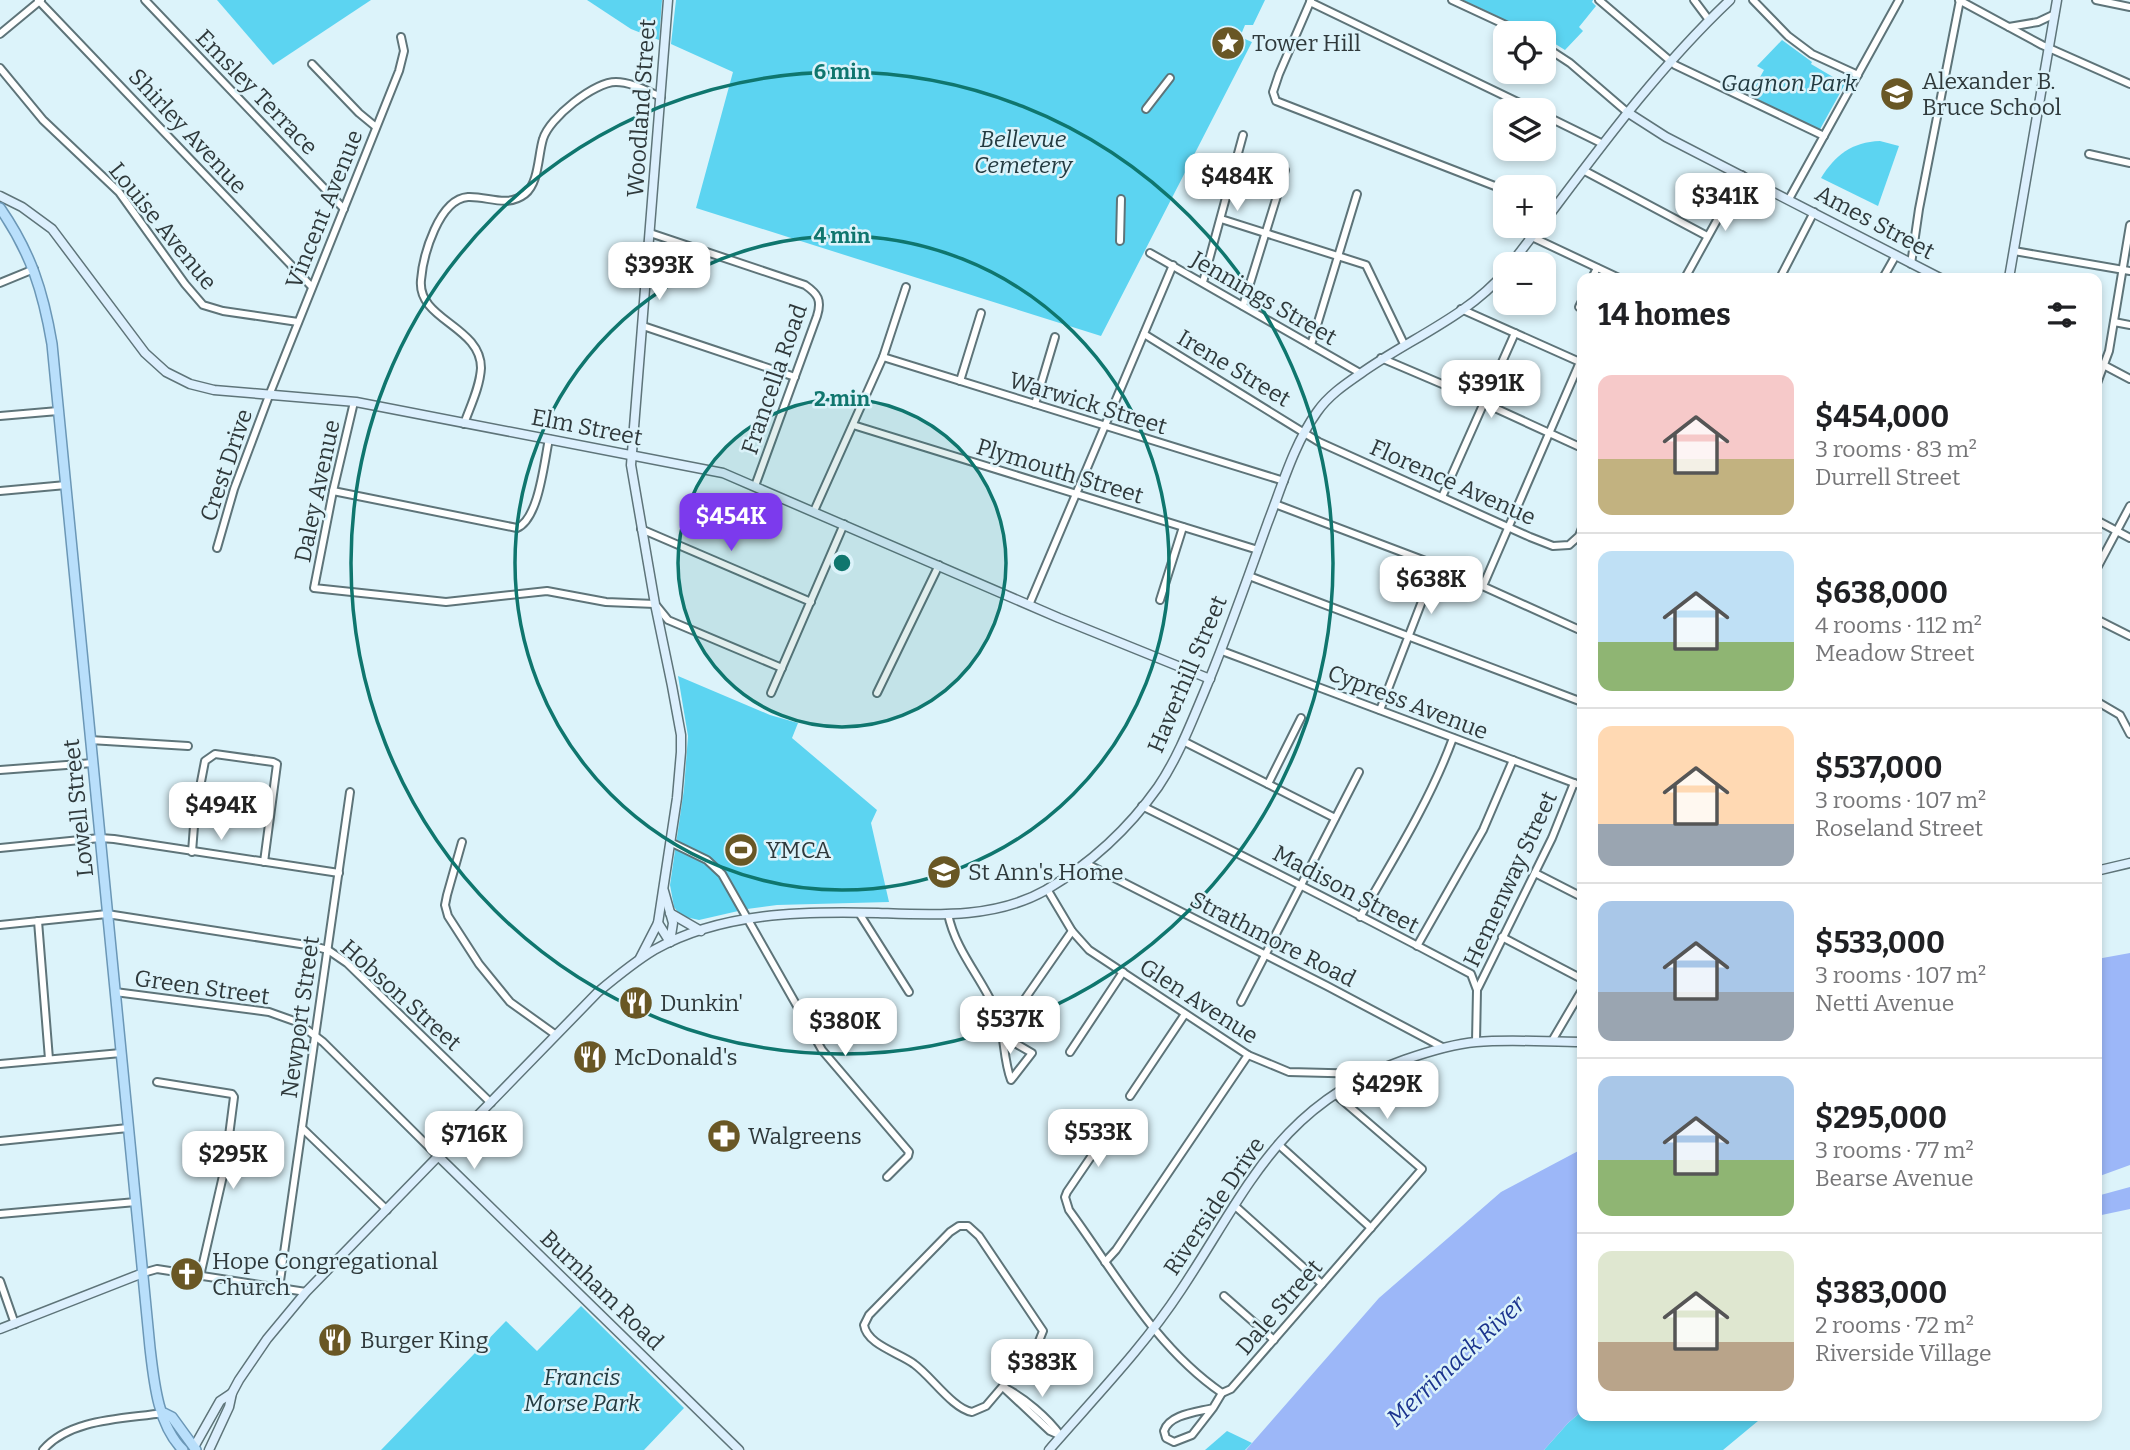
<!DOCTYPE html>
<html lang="en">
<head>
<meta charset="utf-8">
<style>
  body { margin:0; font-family:Bitter,serif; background:#f6f6f6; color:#202124; height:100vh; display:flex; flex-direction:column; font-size:26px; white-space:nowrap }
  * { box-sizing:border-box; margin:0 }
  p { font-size:23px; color:#757577 }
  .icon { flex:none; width:38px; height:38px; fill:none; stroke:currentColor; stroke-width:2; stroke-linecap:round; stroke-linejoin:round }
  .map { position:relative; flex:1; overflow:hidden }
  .side { position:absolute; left:1577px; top:273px; width:525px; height:1148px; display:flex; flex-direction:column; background:#fff; border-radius:14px; box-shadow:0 4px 10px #0003 }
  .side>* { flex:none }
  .fabs { position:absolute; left:1493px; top:21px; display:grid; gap:14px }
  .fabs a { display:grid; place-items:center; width:63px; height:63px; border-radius:14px; background:#fff; box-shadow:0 4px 10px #0003; font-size:35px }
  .price { position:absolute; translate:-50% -60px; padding:0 16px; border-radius:14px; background:#fff; color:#222; font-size:23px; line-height:46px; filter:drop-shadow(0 2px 4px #0008) }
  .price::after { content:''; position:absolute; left:50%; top:42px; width:21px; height:16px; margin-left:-10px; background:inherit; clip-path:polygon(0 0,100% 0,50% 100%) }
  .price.selected { background:#7c3aed; color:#fff }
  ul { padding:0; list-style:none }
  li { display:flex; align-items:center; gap:21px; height:175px; padding:0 21px }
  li+li { border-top:2px solid #e0e0e0 }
  li span { display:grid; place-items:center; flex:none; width:196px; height:140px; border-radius:14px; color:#555 }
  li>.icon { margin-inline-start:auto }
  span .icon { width:84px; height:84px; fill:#fffc; stroke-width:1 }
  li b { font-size:30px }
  h2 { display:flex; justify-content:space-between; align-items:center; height:84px; padding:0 21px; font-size:30px }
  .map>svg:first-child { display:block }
  .green { fill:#5cd4f1 }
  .water { fill:#9cb7f8 }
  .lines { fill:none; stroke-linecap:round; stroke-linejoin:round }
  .street-casing { stroke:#5e7479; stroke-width:10 }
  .secondary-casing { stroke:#5e7479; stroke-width:11 }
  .primary-casing { stroke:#6b97b6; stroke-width:12 }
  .street { stroke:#fff; stroke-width:6 }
  .secondary { stroke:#dceffd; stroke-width:8 }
  .primary { stroke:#b9dffb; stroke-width:9 }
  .ring { fill:none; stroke:#0f766e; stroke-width:3.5 }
  .labels { text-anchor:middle; stroke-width:5; stroke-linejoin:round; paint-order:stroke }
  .poi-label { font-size:23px; fill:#2f393b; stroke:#dcf3fa; text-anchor:start }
  .park-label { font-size:23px; font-style:italic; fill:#233a40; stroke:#dcf3fa }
  .street-label { font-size:23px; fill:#2f393b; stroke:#dcf3fa }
  .water-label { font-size:24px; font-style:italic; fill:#1b348e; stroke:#dcf3fa }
  .centre { fill:#0f766e; stroke:#dcf3fa; stroke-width:3.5 }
  .ring-label { font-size:21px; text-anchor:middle; font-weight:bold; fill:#0f766e; stroke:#dcf3fa; stroke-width:5; stroke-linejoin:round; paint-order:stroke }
</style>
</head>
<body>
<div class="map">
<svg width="2130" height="1450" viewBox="0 0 2130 1450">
  <rect width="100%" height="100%" fill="#dcf3fa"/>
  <g class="green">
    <polygon points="217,0 371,0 273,65"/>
    <polygon points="587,0 662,0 659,40 631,29"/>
    <polygon points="676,0 1265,0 1253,25 1245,25 1240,37 1252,42 1101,336 696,208 733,72 671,44"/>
    <polygon points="1463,0 1593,0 1592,2 1596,6 1579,27 1583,31 1565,50 1544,37 1544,33 1533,33"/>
    <polygon points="1782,40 1812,62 1811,64 1845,84 1819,131 1750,95 1764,70 1757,66"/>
    <path d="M1880 141 1899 146 1878 206 1821 178C1835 155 1852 142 1880 141Z"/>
    <polygon points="678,676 770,715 798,723 792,738 877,810 871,823 889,902 777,905 747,909 699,920 681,916 674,907 670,885 684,789 688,736"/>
    <polygon points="581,1306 684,1408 644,1450 381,1450 506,1321 537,1351"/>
    <polygon points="1582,1411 1582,1416 1764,1416 1723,1450 1544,1450 1568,1423"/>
    <polygon points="1227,1431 1252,1443 1245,1450 1205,1450"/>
  </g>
  <g class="water">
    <polygon points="2130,953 2130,1165 2097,1177 2097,959"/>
    <polygon points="1582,1149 1582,1411 1568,1423 1544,1450 1246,1450 1379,1298 1501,1192"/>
    <polygon points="2130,1187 2130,1209 2097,1216 2097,1196"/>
  </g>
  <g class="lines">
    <g class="street-casing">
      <g id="street">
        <polyline points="38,0 312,287"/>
        <polyline points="145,0 344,209"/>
        <polyline points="1311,0 1279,74 1273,92 1276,101 1505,190"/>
        <polyline points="1452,0 1523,33"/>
        <polyline points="1599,0 1675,65 1824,136"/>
        <polyline points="1694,0 1709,20"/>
        <polyline points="1753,0 1788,36 1812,54 1858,75"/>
        <polyline points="1959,0 2042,45 2130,84"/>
        <polyline points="2096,0 2130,7"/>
        <polyline points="1310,2 1534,110"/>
        <polyline points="2009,27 2038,22 2055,14"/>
        <polyline points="0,34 41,0"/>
        <polyline points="1544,46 1570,63 1627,112"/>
        <polyline points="312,64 359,113 376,127"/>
        <polyline points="0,68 43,120 119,192 185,284 203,305 223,311 298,322"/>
        <polyline points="1146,109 1170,78"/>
        <polyline points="1544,115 1603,144"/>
        <polyline points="2089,154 2130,163"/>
        <polyline points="1583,170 1707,236"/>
        <polyline points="1789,199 1899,0"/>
        <polyline points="1544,205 1553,209"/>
        <polyline points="1221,219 1366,265 1404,344"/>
        <path d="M650 233 805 285C818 294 822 300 817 316L755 486"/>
        <polyline points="1532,237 1619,278"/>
        <polyline points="1120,241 1121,199"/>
        <polyline points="2014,251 2130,271"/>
        <polyline points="1150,253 1360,373"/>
        <polyline points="1911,264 1919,209 1960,0"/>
        <polyline points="1592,278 1597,268"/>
        <polyline points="1685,278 1742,175"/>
        <polyline points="1780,278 1814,212"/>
        <polyline points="1883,278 1896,255"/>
        <polyline points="1203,282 1243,135"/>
        <polyline points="0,283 34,269"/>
        <polyline points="1243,306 1285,170"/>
        <polyline points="1579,307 1582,301"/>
        <polyline points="1461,309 1582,363"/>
        <polyline points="2114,322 2130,325"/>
        <polyline points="643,326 795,377"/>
        <polyline points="1144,334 1319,442 1530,537 1553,546 1569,545 1579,536 1582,528"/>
        <polyline points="1311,345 1357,194"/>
        <polyline points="883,357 1284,481"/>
        <polyline points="1381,358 1449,387 1582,448"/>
        <polyline points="2096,361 2130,379"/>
        <polyline points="960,381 981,313"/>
        <polyline points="2096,386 2109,351 2130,225"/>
        <polyline points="354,402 333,491 314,588 446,602 547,591 606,602 655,604 668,620 782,668"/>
        <polyline points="1035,404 1055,337"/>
        <polyline points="0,416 58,411"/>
        <path d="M464 424C470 407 480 387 481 368 481 326 417 320 421 280 423 255 439 199 468 197 488 196 507 208 525 194 539 183 538 155 543 139 549 118 594 82 616 82 631 82 647 91 661 97"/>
        <polyline points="853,425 1258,550"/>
        <polyline points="0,491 66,485"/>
        <path d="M333 491 517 528C539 519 544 462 549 439"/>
        <polyline points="1442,497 1515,333"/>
        <polyline points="1275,504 1436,565 1582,631"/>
        <polyline points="814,511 883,357 906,287"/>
        <polyline points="2096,520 2130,538"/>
        <polyline points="641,529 811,602"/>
        <polyline points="217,548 234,489 270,393 399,71 404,51 401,37"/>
        <polyline points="2096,570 2130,506"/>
        <polyline points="1249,576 1582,702"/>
        <polyline points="1483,586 1580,362"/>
        <polyline points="1160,600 1183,527"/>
        <polyline points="1029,605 1173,265"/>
        <polyline points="2096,619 2130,636"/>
        <polyline points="1222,651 1582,786"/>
        <polyline points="771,693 844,524"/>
        <polyline points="877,693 939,565"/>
        <polyline points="2096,701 2120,715 2130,734"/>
        <polyline points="1380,710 1436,565"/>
        <polyline points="90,740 188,746"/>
        <polyline points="1183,741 1335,818"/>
        <polyline points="0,770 93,763"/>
        <polyline points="1268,784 1301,718"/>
        <path d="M1142 806C1252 860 1362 916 1471 974L1477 990 1476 1042"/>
        <polyline points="462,842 447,895 445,905 448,916 479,964 510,1002 556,1035"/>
        <polyline points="670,842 707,860 722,874 822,1050 909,1152 908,1156 887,1177"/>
        <polyline points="0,848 100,838 114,839 339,873"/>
        <polyline points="192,852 195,813 205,761 215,754 273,762 277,764 264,862"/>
        <polyline points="1085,863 1327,986 1444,1048"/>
        <polyline points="1535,873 1582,897"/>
        <polyline points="1047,889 1072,931 1089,950 1248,1055 1289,1072 1368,1074"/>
        <polyline points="859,913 909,992"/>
        <path d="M948 914C956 953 984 980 998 1016 1005 1036 1003 1059 1011 1080L1032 1053 1001 1035"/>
        <path d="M1360 917C1394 858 1430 801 1453 738"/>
        <polyline points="38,921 49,1059"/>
        <polyline points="0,925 107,914 313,946 328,950 347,963 491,1103"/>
        <polyline points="1502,937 1582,979"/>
        <polyline points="1417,946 1483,830 1513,760"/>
        <polyline points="1478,988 1552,838 1574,783"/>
        <polyline points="115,992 269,1012 297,1022 323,1042 439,1157"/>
        <polyline points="1241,1002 1359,772"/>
        <polyline points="1022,1003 1072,931"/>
        <polyline points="1552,1041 1582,990"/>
        <polyline points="1070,1052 1123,972"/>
        <polyline points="0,1064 121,1053"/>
        <polyline points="157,1082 232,1094 234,1097 225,1167 200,1276"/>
        <polyline points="1130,1096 1185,1014"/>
        <polyline points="302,1128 387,1210"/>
        <path d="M1110 1129 1067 1192 1065 1197 1069 1210C1116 1274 1155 1347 1222 1393L1231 1389 1422 1169 1335 1094"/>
        <polyline points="0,1141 128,1128"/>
        <polyline points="1278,1144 1371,1228"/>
        <polyline points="1234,1205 1322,1284"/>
        <polyline points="0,1214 136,1202"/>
        <path d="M959 1226H968L979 1236 1043 1331 1037 1346 986 1406 972 1412C953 1409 931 1376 914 1364 900 1353 867 1345 864 1325L869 1315 950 1232Z"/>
        <polyline points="1105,1262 1116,1250 1248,1055"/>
        <polyline points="143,1273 157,1269 306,1292"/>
        <polyline points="0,1281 15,1324"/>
        <polyline points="279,1288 350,792"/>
        <polyline points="1224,1296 1274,1340"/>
        <path d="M1003 1387C1024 1397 1048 1418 1061 1436"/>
        <polyline points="1004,1388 1050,1431 1059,1435"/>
        <path d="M1213 1408 1192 1435 1174 1442 1166 1438 1164 1431C1169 1414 1198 1412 1213 1408L1222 1393"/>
        <path d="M43 1450C70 1418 125 1419 163 1413"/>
      </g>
    </g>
    <g class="secondary-casing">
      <g id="secondary">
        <polyline points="1627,112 1666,137 1940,278"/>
        <polyline points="0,196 22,207 52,229 145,353 166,372 190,384 214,390 356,402 723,473 1059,618 1210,679"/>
        <path d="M1544 222C1602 145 1659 67 1730 0"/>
        <polyline points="1511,264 1540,226"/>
        <polyline points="2009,278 2057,0"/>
        <polyline points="2096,871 2130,863"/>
        <polyline points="664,891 673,923 670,942"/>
        <polyline points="670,913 701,931"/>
        <polyline points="658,923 670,942"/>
        <polyline points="640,958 658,923 677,798 681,752 681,735 672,686 655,604 631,465 668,0"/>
        <polyline points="439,1157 739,1450"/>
        <polyline points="0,1329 143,1273"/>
        <polyline points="194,1447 220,1401 232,1393"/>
        <path d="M209 1450 229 1407 232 1393 239 1380 267 1339 306 1292 598 992C616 977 634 962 654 950 721 912 804 911 878 913 935 915 995 919 1046 890 1090 864 1129 828 1158 787 1177 759 1190 726 1203 695 1227 638 1247 580 1268 522 1282 486 1294 444 1317 412 1328 396 1344 385 1360 374 1407 340 1467 317 1505 272"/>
        <path d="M1049 1450C1094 1398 1143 1348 1181 1290 1248 1189 1279 1104 1404 1060 1427 1052 1452 1044 1476 1042 1511 1039 1547 1042 1582 1042"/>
      </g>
    </g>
    <g class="primary-casing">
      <g id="primary">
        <path d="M0 208C31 253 43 291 52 344L150 1348C154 1383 158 1425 183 1450"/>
        <polyline points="164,1413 172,1417 196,1450"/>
      </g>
    </g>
    <use href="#street" class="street"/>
    <use href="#secondary" class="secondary"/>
    <use href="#primary" class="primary"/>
  </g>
  <circle cx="842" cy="563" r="164" fill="#0f766e" fill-opacity=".12"/>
  <g class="ring">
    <circle cx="842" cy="563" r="164"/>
    <circle cx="842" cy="563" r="327"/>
    <circle cx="842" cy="563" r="491"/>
  </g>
  <defs>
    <g id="sight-disc" transform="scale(1.75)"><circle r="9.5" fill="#695725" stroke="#dcf3fa"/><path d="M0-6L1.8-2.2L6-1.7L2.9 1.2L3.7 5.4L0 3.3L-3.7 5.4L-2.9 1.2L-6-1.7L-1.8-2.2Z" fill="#fff"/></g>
    <g id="school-disc" transform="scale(1.75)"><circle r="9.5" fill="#695725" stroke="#dcf3fa"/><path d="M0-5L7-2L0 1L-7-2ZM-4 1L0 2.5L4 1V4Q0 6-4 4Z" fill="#fff"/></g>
    <g id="stadium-disc" transform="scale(1.75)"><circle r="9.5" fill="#695725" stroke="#dcf3fa"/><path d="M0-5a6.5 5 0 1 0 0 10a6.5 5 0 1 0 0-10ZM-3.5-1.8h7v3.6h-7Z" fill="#fff"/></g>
    <g id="restaurant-disc" transform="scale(1.75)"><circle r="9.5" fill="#695725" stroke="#dcf3fa"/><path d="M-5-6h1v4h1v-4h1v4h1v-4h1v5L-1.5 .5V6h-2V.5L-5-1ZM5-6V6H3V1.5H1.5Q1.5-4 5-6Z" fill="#fff"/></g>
    <g id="pharmacy-disc" transform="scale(1.75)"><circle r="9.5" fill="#695725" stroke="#dcf3fa"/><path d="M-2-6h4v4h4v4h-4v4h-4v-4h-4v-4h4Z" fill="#fff"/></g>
    <g id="church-disc" transform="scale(1.75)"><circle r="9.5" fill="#695725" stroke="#dcf3fa"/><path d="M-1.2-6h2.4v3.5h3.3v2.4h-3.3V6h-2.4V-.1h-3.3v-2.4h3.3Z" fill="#fff"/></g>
  </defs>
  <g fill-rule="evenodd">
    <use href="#sight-disc" x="1228" y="43"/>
    <use href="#school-disc" x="1897" y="94"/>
    <use href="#stadium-disc" x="741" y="850"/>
    <use href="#school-disc" x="944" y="872"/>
    <use href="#restaurant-disc" x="636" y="1003"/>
    <use href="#restaurant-disc" x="590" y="1057"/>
    <use href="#pharmacy-disc" x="724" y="1136"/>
    <use href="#church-disc" x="187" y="1274"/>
    <use href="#restaurant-disc" x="335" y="1340"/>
  </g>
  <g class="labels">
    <g class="poi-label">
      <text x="1252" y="51">Tower Hill</text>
      <text x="1922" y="89">Alexander B.<tspan x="1922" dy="26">Bruce School</tspan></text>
      <text x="766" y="858">YMCA</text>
      <text x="968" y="880">St Ann's Home</text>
      <text x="660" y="1011">Dunkin'</text>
      <text x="614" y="1065">McDonald's</text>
      <text x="748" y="1144">Walgreens</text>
      <text x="212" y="1269">Hope Congregational<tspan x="212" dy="26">Church</tspan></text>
      <text x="360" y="1348">Burger King</text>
    </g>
    <g class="park-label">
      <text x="1789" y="91">Gagnon Park</text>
      <text x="1023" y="147">Bellevue<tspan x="1023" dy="26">Cemetery</tspan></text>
      <text x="582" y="1385">Francis<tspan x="582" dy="26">Morse Park</tspan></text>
    </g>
    <g class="street-label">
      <text transform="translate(257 92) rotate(46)" y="8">Emsley Terrace</text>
      <text transform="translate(641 108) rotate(-86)" y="8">Woodland Street</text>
      <text transform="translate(188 131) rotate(47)" y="8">Shirley Avenue</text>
      <text transform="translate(324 209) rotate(-68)" y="8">Vincent Avenue</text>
      <text transform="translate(1875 222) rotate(28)" y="8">Ames Street</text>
      <text transform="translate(163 226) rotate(51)" y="8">Louise Avenue</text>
      <text transform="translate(1264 298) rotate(30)" y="8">Jennings Street</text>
      <text transform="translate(1234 368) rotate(31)" y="8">Irene Street</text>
      <text transform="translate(774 379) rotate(-71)" y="8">Francella Road</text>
      <text transform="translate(1088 403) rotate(17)" y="8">Warwick Street</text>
      <text transform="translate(587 427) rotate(11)" y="8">Elm Street</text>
      <text transform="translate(226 465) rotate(-71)" y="8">Crest Drive</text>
      <text transform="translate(1060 471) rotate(17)" y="8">Plymouth Street</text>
      <text transform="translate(1453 482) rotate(24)" y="8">Florence Avenue</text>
      <text transform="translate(317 491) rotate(-78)" y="8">Daley Avenue</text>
      <text transform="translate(1187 674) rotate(-67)" y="8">Haverhill Street</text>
      <text transform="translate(1408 702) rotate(21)" y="8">Cypress Avenue</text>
      <text transform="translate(78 808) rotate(-96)" y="8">Lowell Street</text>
      <text transform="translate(1510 879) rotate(-65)" y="8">Hemenway Street</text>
      <text transform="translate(1346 889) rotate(28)" y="8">Madison Street</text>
      <text transform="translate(1273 939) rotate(27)" y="8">Strathmore Road</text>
      <text transform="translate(202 987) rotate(8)" y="8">Green Street</text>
      <text transform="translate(401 995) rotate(42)" y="8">Hobson Street</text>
      <text transform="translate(1199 1001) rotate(33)" y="8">Glen Avenue</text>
      <text transform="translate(300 1017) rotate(-82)" y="8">Newport Street</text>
      <text transform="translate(1214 1206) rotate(-56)" y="8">Riverside Drive</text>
      <text transform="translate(602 1290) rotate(44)" y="8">Burnham Road</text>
      <text transform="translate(1279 1307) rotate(-49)" y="8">Dale Street</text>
    </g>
    <g class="water-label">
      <text transform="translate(1456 1361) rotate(-43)" y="8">Merrimack River</text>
    </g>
  </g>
  <circle cx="842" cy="563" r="10" class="centre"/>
  <g class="ring-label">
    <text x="842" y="79">6 min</text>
    <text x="842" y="243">4 min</text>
    <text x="842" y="406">2 min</text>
  </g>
</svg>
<div class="fabs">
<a><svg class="icon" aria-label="locate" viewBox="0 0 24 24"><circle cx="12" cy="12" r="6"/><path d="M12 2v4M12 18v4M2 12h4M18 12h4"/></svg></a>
<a><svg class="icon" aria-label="layers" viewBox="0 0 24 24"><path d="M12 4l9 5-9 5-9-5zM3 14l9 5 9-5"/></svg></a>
<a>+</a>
<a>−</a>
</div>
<b class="price" style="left:1237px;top:213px">$484K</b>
<b class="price" style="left:1725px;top:233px">$341K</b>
<b class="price" style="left:659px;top:302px">$393K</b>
<b class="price" style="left:1491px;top:420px">$391K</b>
<b class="price selected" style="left:731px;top:553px">$454K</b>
<b class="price" style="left:1431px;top:616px">$638K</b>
<b class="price" style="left:221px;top:842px">$494K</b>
<b class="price" style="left:1010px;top:1056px">$537K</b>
<b class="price" style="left:845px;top:1058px">$380K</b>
<b class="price" style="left:1387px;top:1121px">$429K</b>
<b class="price" style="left:1098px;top:1169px">$533K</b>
<b class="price" style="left:474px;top:1171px">$716K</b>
<b class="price" style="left:233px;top:1191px">$295K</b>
<b class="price" style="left:1042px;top:1399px">$383K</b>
<section class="side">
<h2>14 homes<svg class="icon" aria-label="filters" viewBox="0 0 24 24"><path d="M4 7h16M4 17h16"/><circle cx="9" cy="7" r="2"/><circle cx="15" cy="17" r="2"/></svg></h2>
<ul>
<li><span style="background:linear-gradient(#f6c9c9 60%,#c2b280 0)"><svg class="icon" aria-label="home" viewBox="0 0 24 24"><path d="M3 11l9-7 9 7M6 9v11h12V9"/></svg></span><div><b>$454,000</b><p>3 rooms · 83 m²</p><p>Durrell Street</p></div></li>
<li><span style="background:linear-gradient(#bfe0f5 65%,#8fb573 0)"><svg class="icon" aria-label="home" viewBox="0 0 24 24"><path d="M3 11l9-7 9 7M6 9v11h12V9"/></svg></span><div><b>$638,000</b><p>4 rooms · 112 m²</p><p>Meadow Street</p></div></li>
<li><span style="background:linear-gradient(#ffd9b3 70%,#9aa5b1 0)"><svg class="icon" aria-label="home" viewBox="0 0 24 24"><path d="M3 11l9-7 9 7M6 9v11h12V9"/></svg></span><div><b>$537,000</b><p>3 rooms · 107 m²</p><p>Roseland Street</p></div></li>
<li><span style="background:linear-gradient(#a9c7e8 65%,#9aa5b1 0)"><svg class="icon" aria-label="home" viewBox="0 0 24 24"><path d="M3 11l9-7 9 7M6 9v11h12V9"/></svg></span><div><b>$533,000</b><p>3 rooms · 107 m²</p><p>Netti Avenue</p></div></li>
<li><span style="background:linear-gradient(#a9c7e8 60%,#8fb573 0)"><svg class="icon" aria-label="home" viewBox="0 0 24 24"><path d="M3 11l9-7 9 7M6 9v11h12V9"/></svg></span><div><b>$295,000</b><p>3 rooms · 77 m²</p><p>Bearse Avenue</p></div></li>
<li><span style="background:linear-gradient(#dfe7d0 65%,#b9a48a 0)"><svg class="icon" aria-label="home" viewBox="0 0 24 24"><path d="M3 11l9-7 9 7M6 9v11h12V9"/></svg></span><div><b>$383,000</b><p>2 rooms · 72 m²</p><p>Riverside Village</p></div></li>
</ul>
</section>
</div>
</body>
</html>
